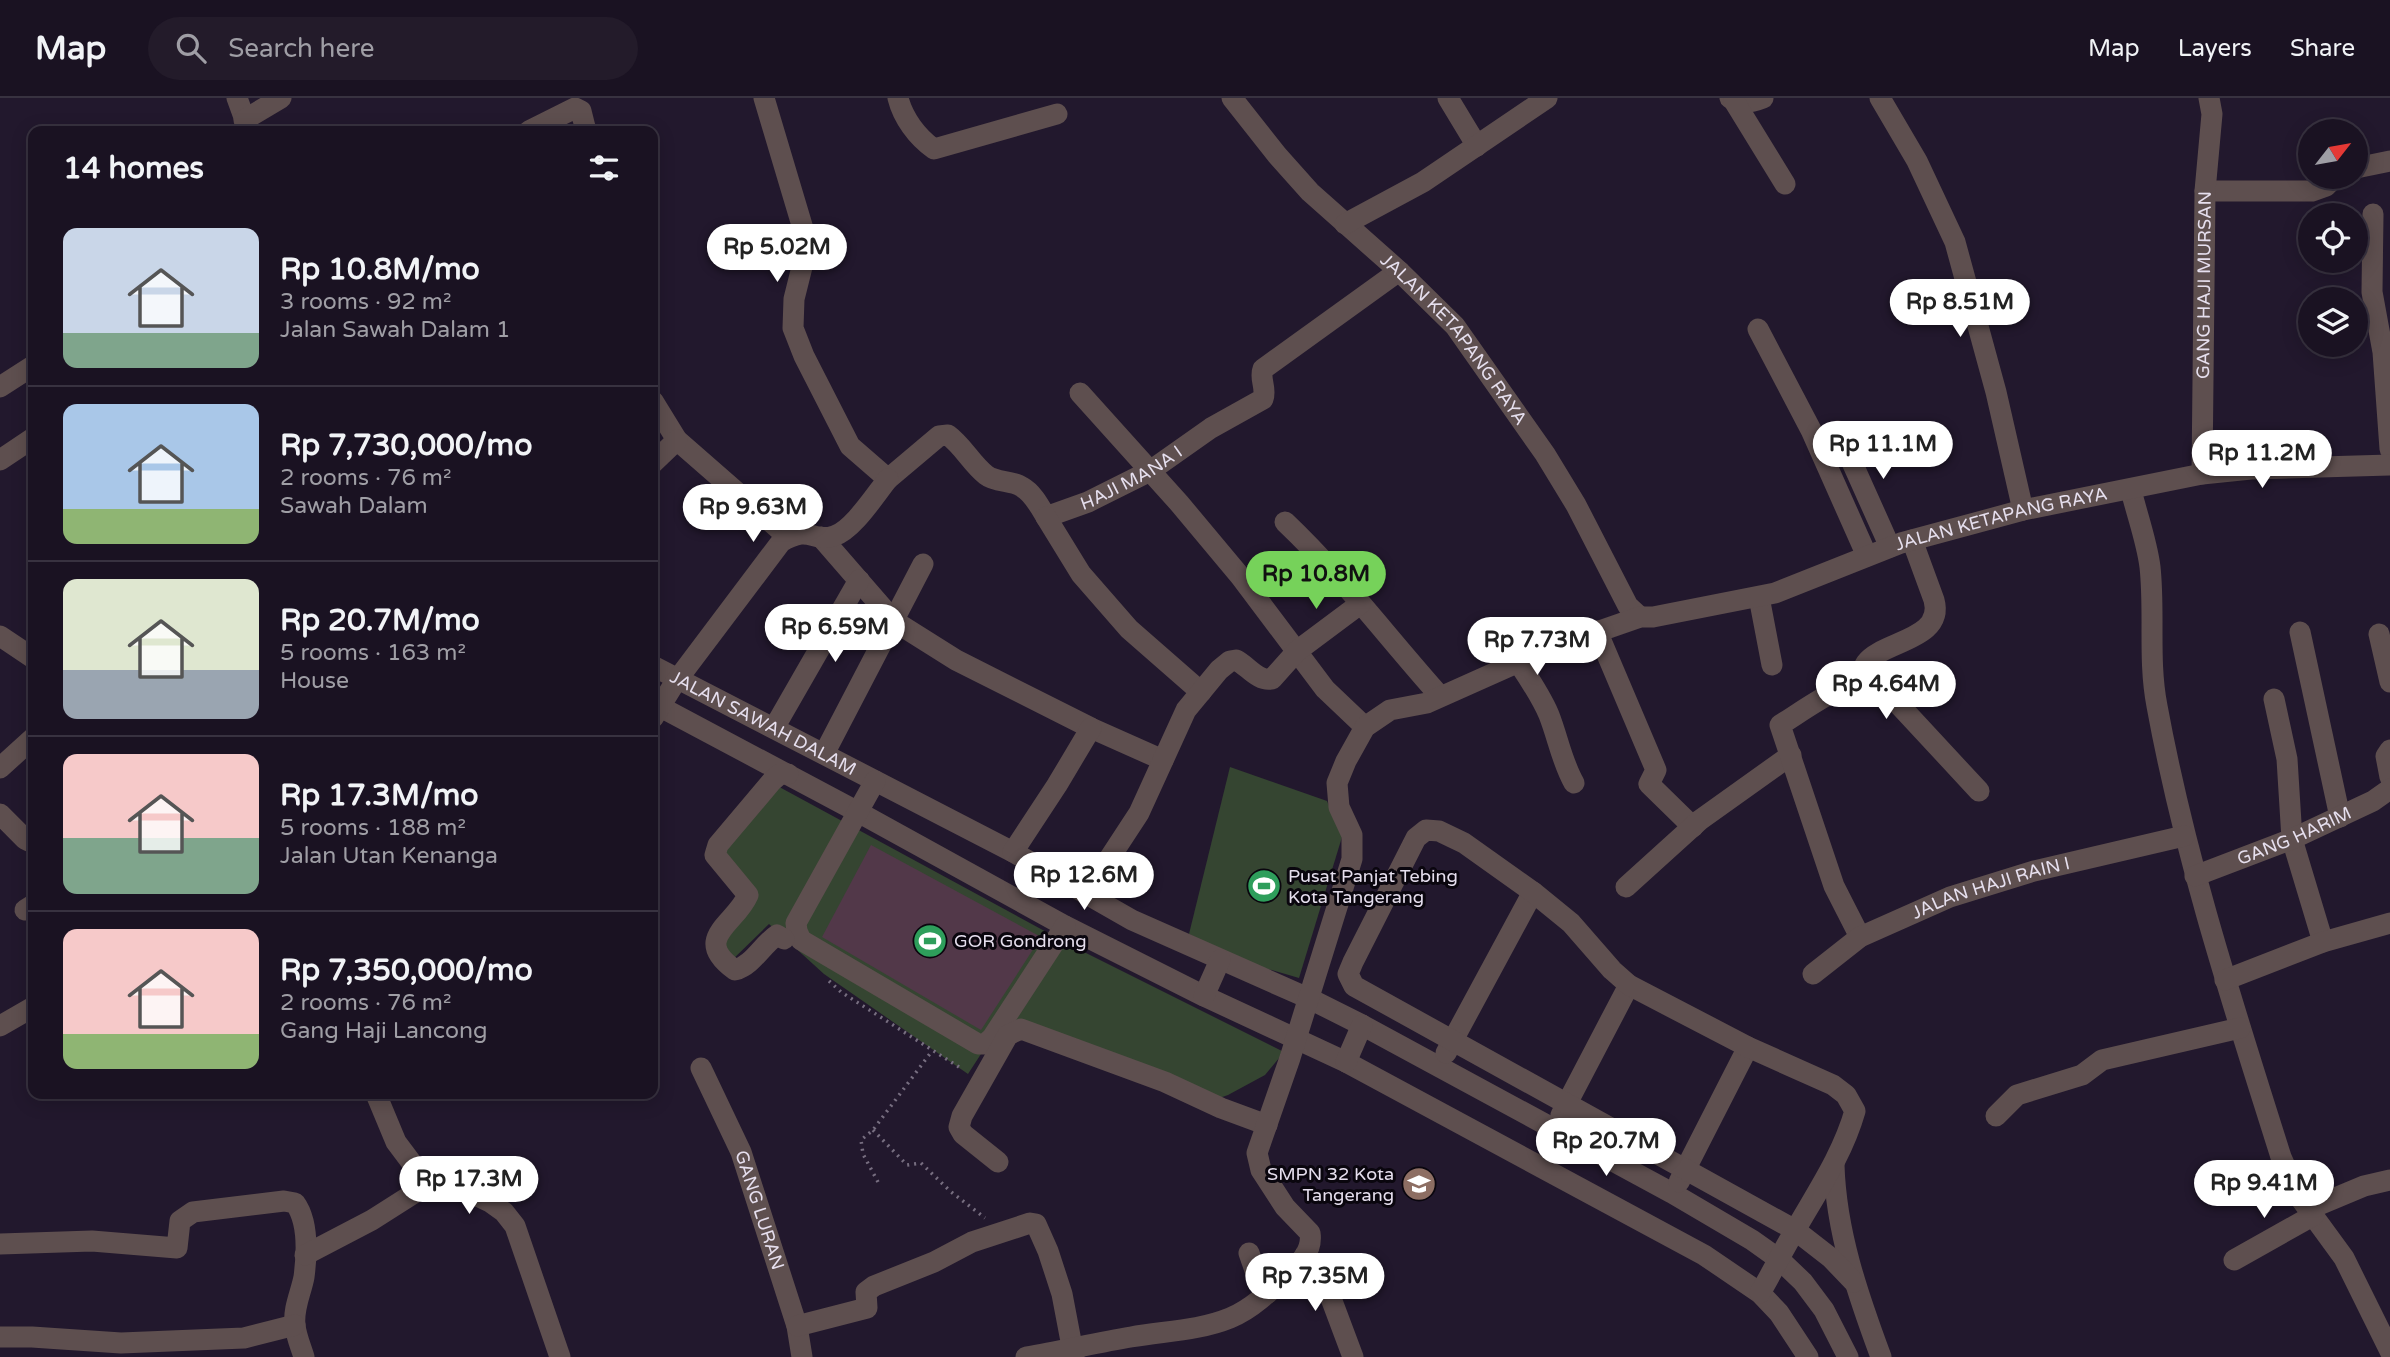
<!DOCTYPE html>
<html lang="en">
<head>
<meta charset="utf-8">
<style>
  body { margin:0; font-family:"Varela Round",sans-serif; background:#231b2a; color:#f1f3f6; height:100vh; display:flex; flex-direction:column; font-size:26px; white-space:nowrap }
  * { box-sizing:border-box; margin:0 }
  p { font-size:23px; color:#9f9ea5 }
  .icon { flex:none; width:38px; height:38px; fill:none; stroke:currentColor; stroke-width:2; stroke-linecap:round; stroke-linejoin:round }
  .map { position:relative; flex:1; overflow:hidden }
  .drawer { position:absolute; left:28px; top:28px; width:630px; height:973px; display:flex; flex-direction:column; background:#1a1222; border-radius:14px; box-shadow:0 4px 18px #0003,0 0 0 2px #383240 }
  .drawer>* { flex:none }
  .needle { width:46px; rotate:59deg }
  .fabs { position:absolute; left:2298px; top:21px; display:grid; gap:14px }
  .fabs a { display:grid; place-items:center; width:70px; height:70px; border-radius:50%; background:#1a1222; box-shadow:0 4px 18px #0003,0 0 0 2px #383240; font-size:35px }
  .price { position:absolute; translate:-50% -60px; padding:0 16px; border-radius:24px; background:#fff; color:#222; font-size:23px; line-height:46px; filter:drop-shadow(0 2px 4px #0008) }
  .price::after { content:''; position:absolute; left:50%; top:42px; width:21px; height:16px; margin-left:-10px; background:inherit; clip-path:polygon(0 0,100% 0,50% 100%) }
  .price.active { background:#76d25a; color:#111 }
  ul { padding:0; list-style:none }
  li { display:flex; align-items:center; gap:21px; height:175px; padding:0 35px }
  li+li { border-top:2px solid #383240 }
  li span { display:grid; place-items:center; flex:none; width:196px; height:140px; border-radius:14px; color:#555 }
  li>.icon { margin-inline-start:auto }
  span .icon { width:84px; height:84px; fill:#fffc; stroke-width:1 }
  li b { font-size:30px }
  h2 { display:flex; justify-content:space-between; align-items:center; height:84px; padding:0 35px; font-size:30px }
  header { display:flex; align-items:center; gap:42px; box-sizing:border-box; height:98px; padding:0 35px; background:#1a1222; border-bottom:2px solid #383240 }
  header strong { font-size:33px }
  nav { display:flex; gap:38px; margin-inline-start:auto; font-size:24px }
  .search { width:490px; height:63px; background:#231b2a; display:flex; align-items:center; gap:18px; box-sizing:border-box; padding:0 24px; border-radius:38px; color:#9f9ea5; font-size:26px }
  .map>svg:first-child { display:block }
  .green { fill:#354531 }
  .building { fill:#523849 }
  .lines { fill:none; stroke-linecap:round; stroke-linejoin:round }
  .path { stroke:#776e80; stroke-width:3.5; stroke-dasharray:2 5; stroke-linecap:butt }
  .minor { stroke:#5e4f4f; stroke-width:21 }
  .labels { text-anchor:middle; stroke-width:6; stroke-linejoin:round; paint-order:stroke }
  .street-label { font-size:18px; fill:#e6dfee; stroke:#0a060e }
  .poi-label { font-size:18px; fill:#e6dfee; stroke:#0a060e; text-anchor:start }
</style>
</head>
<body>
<header>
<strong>Map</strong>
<div class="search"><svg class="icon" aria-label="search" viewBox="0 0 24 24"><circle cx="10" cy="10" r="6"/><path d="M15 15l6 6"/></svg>Search here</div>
<nav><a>Map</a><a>Layers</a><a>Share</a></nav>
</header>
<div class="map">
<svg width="2390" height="1259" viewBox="0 0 2390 1259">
  <rect width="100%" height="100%" fill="#22182d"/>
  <g class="green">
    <polygon points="1230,669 1327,703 1342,739 1299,880 1237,862 1189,836"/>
    <polygon points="772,685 1074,849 1284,954 1265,977 1228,997 1208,1004 1003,922 968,976 824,876 769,826 727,867 710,845 749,794 718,761"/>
  </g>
  <polygon class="building" points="871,747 1041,839 981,932 822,839"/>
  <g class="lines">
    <g class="path">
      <polyline points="829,883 841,894 959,969"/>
      <polyline points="873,1032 907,1067 921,1065 950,1093 985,1120"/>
      <polyline points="878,1084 863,1056 861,1042 873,1032 932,953"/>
    </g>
    <g class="minor">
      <polyline points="237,0 249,33"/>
      <path id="s1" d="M764 0 804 134 805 157 794 201 793 230 804 258 850 348 888 381 939 338 948 337C963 348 971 365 986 377 996 385 1012 382 1022 389 1033 395 1040 409 1046 419L1088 404 1150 373 1211 330 1263 301C1267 290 1259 281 1263 271L1399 173"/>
      <path d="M898 0C903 20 917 39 934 51L1057 16"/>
      <path id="s2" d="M1232 0 1277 57 1310 94 1399 173 1455 228 1545 356 1576 407 1628 508 1640 519"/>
      <polyline points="1448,0 1477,48"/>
      <path d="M1730 0C1740 7 1753 4 1763 0"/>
      <polyline points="1880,0 1917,63 1955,144 1996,294 2023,412"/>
      <polyline points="1734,3 1785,86"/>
      <polyline points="244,22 281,0"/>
      <polyline points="529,33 575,10 581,13 586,33"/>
      <polyline points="2356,70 2390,63"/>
      <polyline points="2205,93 2312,93 2326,88 2335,79"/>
      <polyline points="2373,116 2372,194 2383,254 2390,351"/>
      <polyline points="1345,126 1423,84 1547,0"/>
      <polyline points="1758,231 1811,332 1867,458"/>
      <polyline points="0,289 31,269"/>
      <polyline points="1080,295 1179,405 1240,478 1325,591 1365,629"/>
      <polyline points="653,303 677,342 788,439"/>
      <polyline points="1838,333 1890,449"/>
      <polyline points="0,362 33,340"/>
      <polyline points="653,365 677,342"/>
      <path id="s3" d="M2202 376 2205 93 2212 16 2209 0"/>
      <path d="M2131 392C2137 417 2147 444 2150 469 2155 515 2148 562 2157 608 2185 761 2234 910 2281 1059L2298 1097 2344 1160 2390 1253"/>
      <polyline points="1046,419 1081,476 1129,531 1201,594"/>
      <path d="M1285 424C1341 477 1388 540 1440 598"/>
      <polyline points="821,439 894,523 956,562 1091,630 1163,662"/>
      <polyline points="1759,499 1772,567"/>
      <polyline points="1597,533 1656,672 1649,686 1693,729"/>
      <polyline points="2300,534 2340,719"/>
      <polyline points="2379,536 2390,584"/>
      <polyline points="0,538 33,560"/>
      <path d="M1518 564C1530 582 1541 598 1549 617 1558 640 1562 664 1574 685"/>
      <path id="s4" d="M653 568 1013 754 1132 822 1308 900 1362 927 1672 1095 1752 1142 1780 1162 1803 1184 1824 1212 1848 1259"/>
      <path d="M1862 581C1863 575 1863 569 1866 565 1882 543 1945 542 1934 502L1912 442"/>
      <polyline points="2274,601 2287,661 2292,741 2323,844"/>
      <polyline points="653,605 858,714 1065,828 1204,898 1346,964 1704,1157 1760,1195 1779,1215 1808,1259"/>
      <path d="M653 620 674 586 781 444C811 426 811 445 834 438 853 432 875 397 888 381"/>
      <polyline points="774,630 859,482"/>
      <polyline points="2390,652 2386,658 2390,679"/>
      <polyline points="824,656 923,466"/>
      <polyline points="0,670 33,640"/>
      <polyline points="875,683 796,825 797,833 801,842 978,946 985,946 992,940 1065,828"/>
      <polyline points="0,716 25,741 29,743 33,741"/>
      <polyline points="1013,754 1057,687 1091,630"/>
      <path id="s5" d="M2195 778 2292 741 2373 703 2390 691"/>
      <polyline points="1626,789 1700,722 1791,657"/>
      <path d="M1086 796 1139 715 1186 612 1219 572 1230 563 1236 562C1248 568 1258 584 1272 581L1297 553 1360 506"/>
      <polyline points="25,812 33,807"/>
      <path d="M1860 839 1834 788 1780 627C1806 611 1846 580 1876 582L1979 693"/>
      <path d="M784 841 777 837C762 847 753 867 735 872 691 840 735 827 748 797L715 757 718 747 772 683 780 676H788"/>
      <path id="s6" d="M1813 876 1860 839 1950 799 2034 773 2184 738"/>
      <polyline points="2225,882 2323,844 2390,825"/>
      <polyline points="1204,898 1220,862"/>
      <polyline points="0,928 33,909"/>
      <polyline points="1446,955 1533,794"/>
      <polyline points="1346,964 1362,927"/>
      <path id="s7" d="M701 970 741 1054 797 1228 802 1259"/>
      <polyline points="376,996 396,1044 414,1068 490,1104 504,1114 515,1128 560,1259"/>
      <polyline points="1561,1017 1629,887"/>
      <polyline points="1996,1018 2017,997 2082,977 2102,962 2240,930"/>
      <polyline points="998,1064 963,1036 959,1029 962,1018 1008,937 1021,931 1165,984 1221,1010 1267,1027"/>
      <path d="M1834 1067C1836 1134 1858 1197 1881 1259"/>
      <polyline points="1679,1084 1748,949"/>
      <polyline points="2309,1111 2364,1088 2390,1082"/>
      <path d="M0 1146 92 1143 177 1150 180 1123 193 1114 284 1103 295 1105C309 1124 307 1156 304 1179 301 1195 293 1210 295 1227 296 1238 301 1249 304 1259"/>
      <polyline points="1249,1155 1258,1181 1268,1195"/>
      <polyline points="305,1157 372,1122 438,1080"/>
      <polyline points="1305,1157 1329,1195 1353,1259"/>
      <polyline points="2234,1162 2314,1117"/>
      <path d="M1760 1195C1773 1173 1784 1150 1797 1129 1819 1091 1843 1055 1855 1013L1846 997 1833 987 1748 949 1629 887 1612 872 1571 825 1533 794 1464 745 1439 733 1426 732 1416 740 1353 864 1348 876 1354 888 1795 1132 1831 1160 1854 1184"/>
      <polyline points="797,1228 867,1210 866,1194 874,1188 934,1164 972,1144 1030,1125 1036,1126 1048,1153 1062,1196 1074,1259"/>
      <polyline points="0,1239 32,1239 121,1245 244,1240 295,1227"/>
      <path id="s8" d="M1026 1259C1061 1253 1096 1245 1131 1239 1164 1233 1198 1233 1230 1220 1252 1211 1269 1194 1285 1178 1299 1166 1313 1154 1310 1135L1285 1109 1261 1072 1257 1055 1290 960 1352 761V737L1339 709 1337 685 1346 663 1365 629 1390 612 1427 605 1548 551 1640 519H1653L1775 495 1901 445 2023 412 2202 376 2251 371 2390 367"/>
    </g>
  </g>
  <defs>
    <g id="stadium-disc" transform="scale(1.75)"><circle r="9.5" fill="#2e9e5b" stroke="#0a060e"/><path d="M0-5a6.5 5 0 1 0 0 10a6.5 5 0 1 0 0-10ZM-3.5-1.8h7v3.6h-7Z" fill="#fff"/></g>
    <g id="school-disc" transform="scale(1.75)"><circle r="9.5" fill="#8d6e63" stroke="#0a060e"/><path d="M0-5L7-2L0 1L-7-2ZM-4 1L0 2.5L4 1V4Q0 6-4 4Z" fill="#fff"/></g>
  </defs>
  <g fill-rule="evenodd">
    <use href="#stadium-disc" x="1264" y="788"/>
    <use href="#stadium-disc" x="930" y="843"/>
    <use href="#school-disc" x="1419" y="1086"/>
  </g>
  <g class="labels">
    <g class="street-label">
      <text dy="6" stroke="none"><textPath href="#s3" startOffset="189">GANG HAJI MURSAN</textPath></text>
      <text dy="6" stroke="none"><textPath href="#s2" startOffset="329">JALAN KETAPANG RAYA</textPath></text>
      <text dy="6" stroke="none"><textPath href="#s1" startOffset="721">HAJI MANA I</textPath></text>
      <text dy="6" stroke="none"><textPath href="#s8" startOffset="1552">JALAN KETAPANG RAYA</textPath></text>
      <text dy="6" stroke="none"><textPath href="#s4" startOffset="124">JALAN SAWAH DALAM</textPath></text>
      <text dy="6" stroke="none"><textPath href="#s5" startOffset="107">GANG HARIM</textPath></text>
      <text dy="6" stroke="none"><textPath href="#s6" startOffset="200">JALAN HAJI RAIN I</textPath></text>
      <text dy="6" stroke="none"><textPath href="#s7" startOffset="154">GANG LURAN</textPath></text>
    </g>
    <g class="poi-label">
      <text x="1288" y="784">Pusat Panjat Tebing<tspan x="1288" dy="21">Kota Tangerang</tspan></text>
      <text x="954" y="849">GOR Gondrong</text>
      <text x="1394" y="1082" text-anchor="end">SMPN 32 Kota<tspan x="1394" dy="21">Tangerang</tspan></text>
    </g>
  </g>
</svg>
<div class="fabs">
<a><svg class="needle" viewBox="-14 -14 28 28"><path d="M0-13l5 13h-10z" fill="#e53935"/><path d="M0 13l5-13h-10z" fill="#9f9ea5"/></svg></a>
<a><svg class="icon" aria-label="locate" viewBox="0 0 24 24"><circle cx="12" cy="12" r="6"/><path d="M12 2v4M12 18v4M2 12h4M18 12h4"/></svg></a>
<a><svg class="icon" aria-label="layers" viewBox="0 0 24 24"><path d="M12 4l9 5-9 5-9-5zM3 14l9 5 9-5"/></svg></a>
</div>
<b class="price" style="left:777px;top:186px">Rp 5.02M</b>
<b class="price" style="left:1960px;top:241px">Rp 8.51M</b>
<b class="price" style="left:1883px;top:383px">Rp 11.1M</b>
<b class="price" style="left:2262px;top:392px">Rp 11.2M</b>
<b class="price" style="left:753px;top:446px">Rp 9.63M</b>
<b class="price active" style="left:1316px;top:513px">Rp 10.8M</b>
<b class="price" style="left:835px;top:566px">Rp 6.59M</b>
<b class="price" style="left:1537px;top:579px">Rp 7.73M</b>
<b class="price" style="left:1886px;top:623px">Rp 4.64M</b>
<b class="price" style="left:1084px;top:814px">Rp 12.6M</b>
<b class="price" style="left:1606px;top:1080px">Rp 20.7M</b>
<b class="price" style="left:469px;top:1118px">Rp 17.3M</b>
<b class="price" style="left:2264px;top:1122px">Rp 9.41M</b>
<b class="price" style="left:1315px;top:1215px">Rp 7.35M</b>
<section class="drawer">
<h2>14 homes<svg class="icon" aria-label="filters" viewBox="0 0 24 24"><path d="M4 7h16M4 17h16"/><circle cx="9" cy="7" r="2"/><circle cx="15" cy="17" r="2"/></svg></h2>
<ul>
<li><span style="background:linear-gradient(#c9d6e8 75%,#7fa58c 0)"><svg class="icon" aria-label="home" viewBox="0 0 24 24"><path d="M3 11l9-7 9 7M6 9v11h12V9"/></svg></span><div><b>Rp 10.8M/mo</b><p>3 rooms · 92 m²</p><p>Jalan Sawah Dalam 1</p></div></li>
<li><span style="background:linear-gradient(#a9c7e8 75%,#8fb573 0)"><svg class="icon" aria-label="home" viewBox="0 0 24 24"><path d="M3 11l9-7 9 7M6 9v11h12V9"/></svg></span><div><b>Rp 7,730,000/mo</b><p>2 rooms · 76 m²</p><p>Sawah Dalam</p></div></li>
<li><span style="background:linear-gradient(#dfe7d0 65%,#9aa5b1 0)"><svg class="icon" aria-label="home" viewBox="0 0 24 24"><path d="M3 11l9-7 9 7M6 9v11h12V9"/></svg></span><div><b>Rp 20.7M/mo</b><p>5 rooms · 163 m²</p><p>House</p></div></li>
<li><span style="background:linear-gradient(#f6c9c9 60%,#7fa58c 0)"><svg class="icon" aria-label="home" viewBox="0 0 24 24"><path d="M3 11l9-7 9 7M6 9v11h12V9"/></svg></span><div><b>Rp 17.3M/mo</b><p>5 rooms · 188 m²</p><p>Jalan Utan Kenanga</p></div></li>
<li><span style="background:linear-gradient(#f6c9c9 75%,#8fb573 0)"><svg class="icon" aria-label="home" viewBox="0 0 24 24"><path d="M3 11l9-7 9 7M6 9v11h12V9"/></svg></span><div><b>Rp 7,350,000/mo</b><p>2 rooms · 76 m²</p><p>Gang Haji Lancong</p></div></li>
</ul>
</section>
</div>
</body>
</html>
